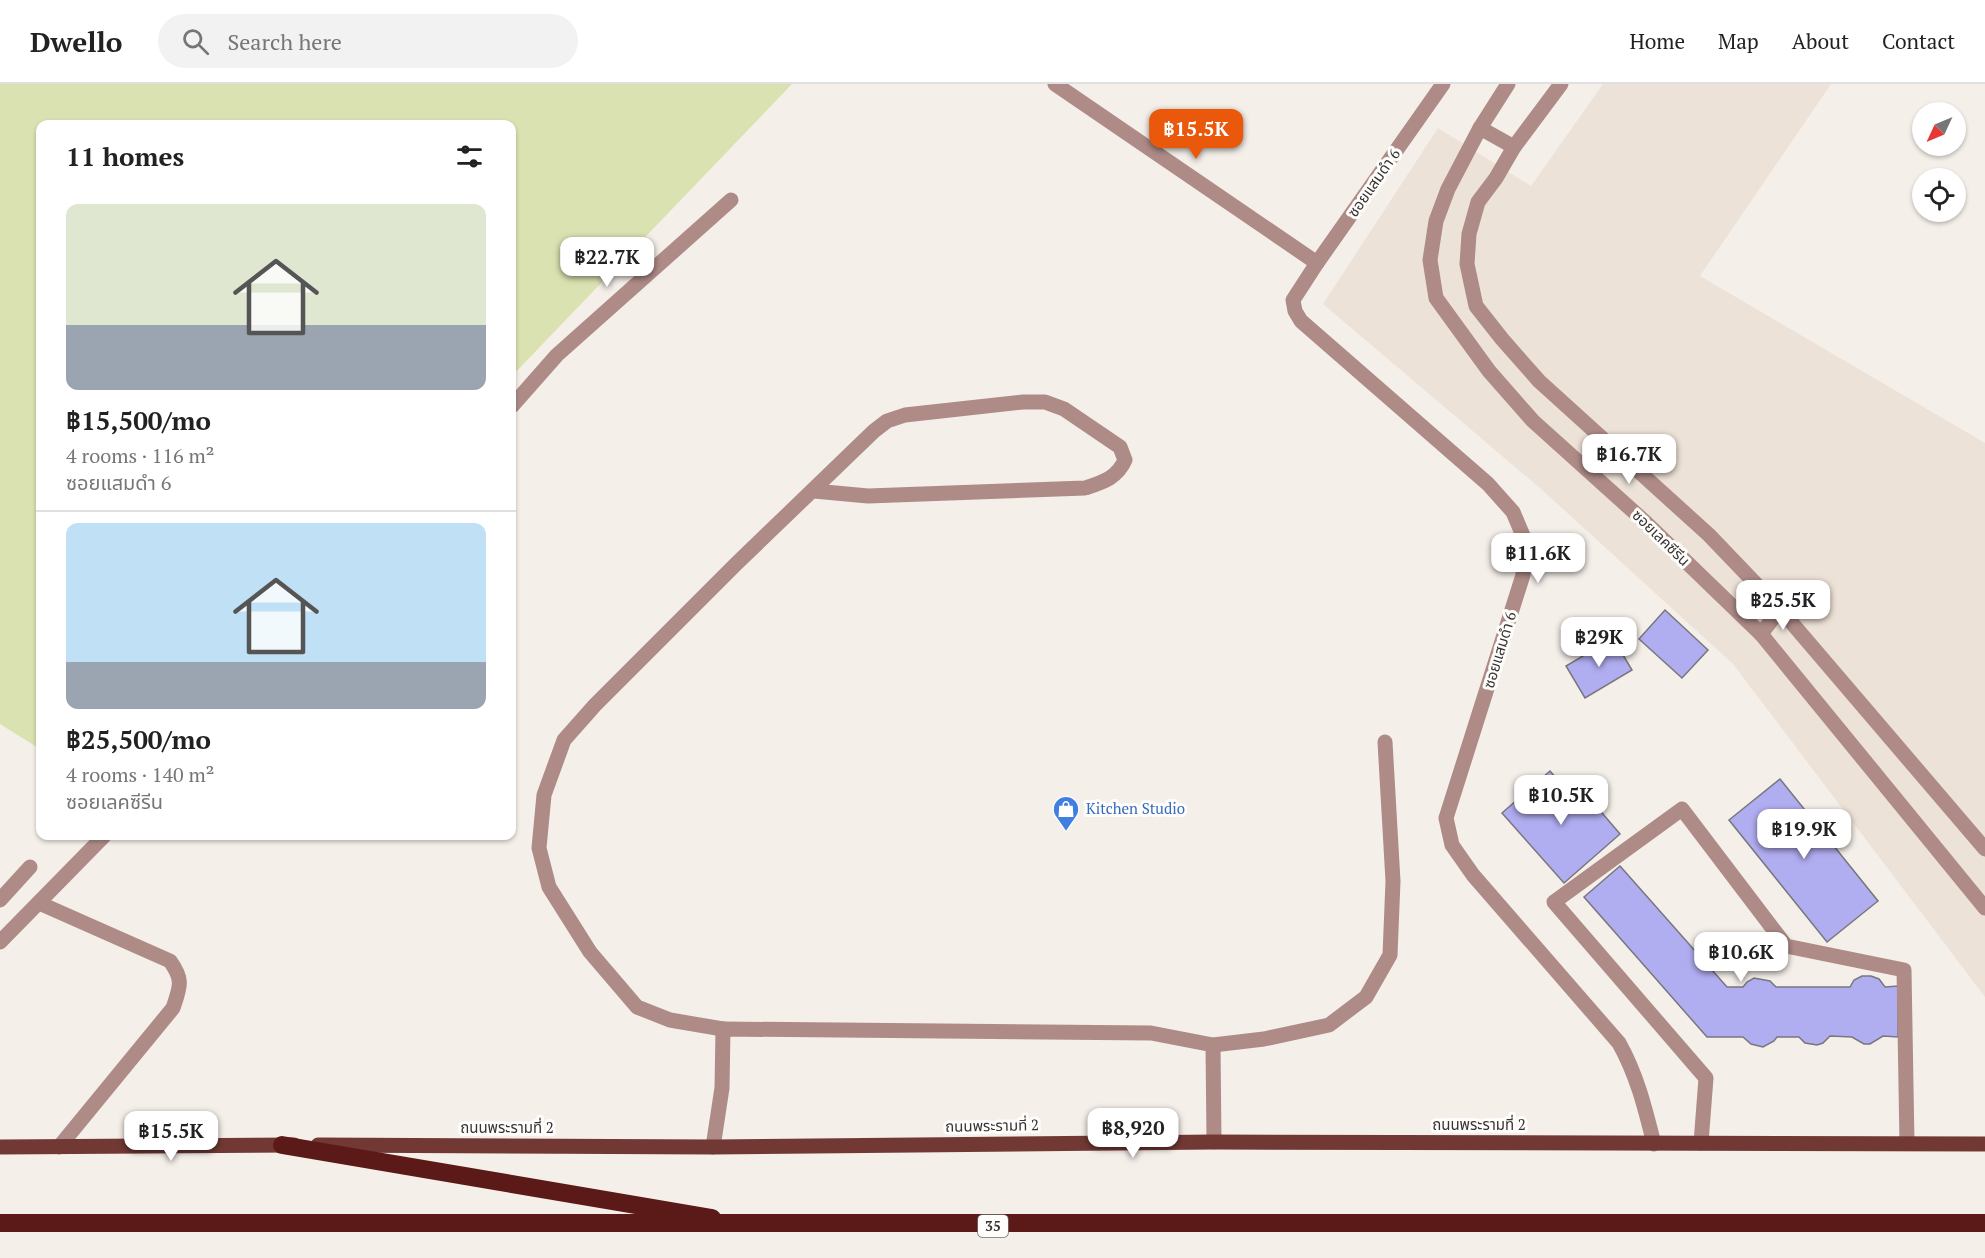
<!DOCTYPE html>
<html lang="en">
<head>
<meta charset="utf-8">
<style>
  body { margin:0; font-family:"PT Serif","Noto Sans Thai",serif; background:#f2f2f2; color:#222; height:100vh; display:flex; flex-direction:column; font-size:22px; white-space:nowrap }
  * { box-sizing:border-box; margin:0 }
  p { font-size:20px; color:#767676 }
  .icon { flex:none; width:33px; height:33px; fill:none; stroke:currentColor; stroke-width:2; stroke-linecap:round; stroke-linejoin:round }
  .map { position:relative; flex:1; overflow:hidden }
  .sheet { position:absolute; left:36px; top:36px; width:480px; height:720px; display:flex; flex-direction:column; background:#fff; border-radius:12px; box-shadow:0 2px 4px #0004 }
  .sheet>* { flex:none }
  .needle { width:39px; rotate:226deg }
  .tools { position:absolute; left:1912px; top:18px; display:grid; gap:12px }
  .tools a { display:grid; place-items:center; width:54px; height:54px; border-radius:50%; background:#fff; box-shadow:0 2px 4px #0004; font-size:30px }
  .price { position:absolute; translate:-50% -51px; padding:0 14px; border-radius:12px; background:#fff; color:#222; font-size:20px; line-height:39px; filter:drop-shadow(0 2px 3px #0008) }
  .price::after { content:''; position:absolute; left:50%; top:36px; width:18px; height:14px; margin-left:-9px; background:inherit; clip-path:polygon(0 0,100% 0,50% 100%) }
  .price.selected { background:#ea580c; color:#fff }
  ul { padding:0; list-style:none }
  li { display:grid; align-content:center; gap:12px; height:318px; padding:0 30px }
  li+li { border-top:2px solid #e0e0e0 }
  li span { display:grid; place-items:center; height:186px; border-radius:12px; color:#555 }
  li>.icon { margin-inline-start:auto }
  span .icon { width:108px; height:108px; fill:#fffc; stroke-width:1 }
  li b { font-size:26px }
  h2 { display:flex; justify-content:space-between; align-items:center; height:72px; padding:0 30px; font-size:26px }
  header { display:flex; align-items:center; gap:36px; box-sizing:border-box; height:84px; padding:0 30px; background:#fff; border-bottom:2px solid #e0e0e0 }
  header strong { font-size:28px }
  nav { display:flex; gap:33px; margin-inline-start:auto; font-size:21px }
  .search { width:420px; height:54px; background:#f2f2f2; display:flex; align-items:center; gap:15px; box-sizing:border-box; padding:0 21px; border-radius:33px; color:#767676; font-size:22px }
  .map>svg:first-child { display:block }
  .built { fill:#ede2d7 }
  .green { fill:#dbe2b1 }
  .building { fill:#b1adf1; stroke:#77777d; stroke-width:1.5 }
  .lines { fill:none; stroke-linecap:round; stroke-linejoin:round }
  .minor { stroke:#ae8b87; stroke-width:15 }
  .major { stroke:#723934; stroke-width:15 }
  .highway { stroke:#5b1917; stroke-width:18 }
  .highway-bridge { stroke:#5b1917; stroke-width:18 }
  .labels { text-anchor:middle; stroke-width:6; stroke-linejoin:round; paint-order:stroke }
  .shield { fill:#fefdfc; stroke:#72706e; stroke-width:1.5 }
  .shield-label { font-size:14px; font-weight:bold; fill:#363331 }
  .street-label { font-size:15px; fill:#363331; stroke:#fefdfc }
  .shop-label { font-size:15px; fill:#366cbe; stroke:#fefdfc; text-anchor:start }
</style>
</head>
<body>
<header>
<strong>Dwello</strong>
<div class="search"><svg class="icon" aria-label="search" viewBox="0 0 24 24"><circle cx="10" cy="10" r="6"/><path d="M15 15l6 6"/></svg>Search here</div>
<nav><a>Home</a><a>Map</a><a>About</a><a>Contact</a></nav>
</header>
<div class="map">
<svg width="1985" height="1174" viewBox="0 0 1985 1174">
  <rect width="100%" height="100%" fill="#f5efe9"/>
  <polygon class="built" points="1603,0 1831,0 1700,192 1985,359 1985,913 1733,580 1541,405 1323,220 1438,44 1531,102"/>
  <polygon class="green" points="0,0 792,0 512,292 512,40 40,40 40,665 0,640"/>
  <g class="building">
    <polygon points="1665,526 1708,566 1682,594 1639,555"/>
    <polygon points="1613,554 1632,586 1585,614 1566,582"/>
    <polygon points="1550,687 1576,717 1585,709 1620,750 1564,799 1502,729"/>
    <polygon points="1780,695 1878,817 1827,858 1729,736"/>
    <polygon points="1620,782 1727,903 1743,903 1747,898 1754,894 1770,897 1776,903 1850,903 1854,896 1862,892 1871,892 1879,895 1885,903 1898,902 1898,953 1883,952 1870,960 1864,960 1852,953 1830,952 1823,959 1817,961 1805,959 1799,953 1777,953 1774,957 1763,963 1751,960 1743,953 1707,953 1584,813"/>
  </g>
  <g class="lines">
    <g class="minor">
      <polyline points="1055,0 1317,179"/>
      <path d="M1443 0 1317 179 1293 216 1295 227 1301 237 1488 400 1513 428 1524 454 1523 491 1446 734 1452 761 1473 791 1619 959C1637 991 1645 1024 1654 1060"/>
      <polyline points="1508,0 1480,44 1448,105 1436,137 1430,176 1436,214 1489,287 1533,337 1643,436 1761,550 1985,824"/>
      <polyline points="1561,0 1514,63 1496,94 1478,118 1469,150 1467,180 1476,222 1502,255 1539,297 1709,451 1780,525 1985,765"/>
      <polyline points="1480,44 1514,63"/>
      <polyline points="512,322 557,271 731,116"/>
      <polyline points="1761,550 1780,525"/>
      <polyline points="0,816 30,783"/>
      <path d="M39 819 170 877C184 896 180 903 173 924L59 1063"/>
      <polyline points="0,858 104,752"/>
      <path d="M723 945 670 936 637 923 590 868 549 803 539 764 544 711 564 656 595 621 736 480 874 347 887 337 905 331 1023 318H1045L1064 325 1120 363 1125 376C1117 394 1103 398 1085 404L868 412 814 407"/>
      <polyline points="1213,961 1264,955 1329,941 1366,913 1390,871 1393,797 1385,658"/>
      <polyline points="1701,1059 1706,994 1554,818 1682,725 1786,862 1904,886 1907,1059"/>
      <polyline points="713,1063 722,1004 723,945 1151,949 1213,961 1214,1058"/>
    </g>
    <g class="major">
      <polyline points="318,1061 713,1063 1214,1058 1985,1060"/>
      <polyline points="0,1063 294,1061"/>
    </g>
    <polyline class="highway" points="282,1061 712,1134"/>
    <polyline class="highway-bridge" points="0,1139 1985,1139"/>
  </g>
  <defs>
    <g id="shop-pin" transform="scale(1.35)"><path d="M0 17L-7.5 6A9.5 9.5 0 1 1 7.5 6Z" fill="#3f7fe0" stroke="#fefdfc"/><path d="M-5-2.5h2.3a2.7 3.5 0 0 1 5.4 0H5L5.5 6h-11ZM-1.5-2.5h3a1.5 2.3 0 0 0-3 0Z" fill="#fff"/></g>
  </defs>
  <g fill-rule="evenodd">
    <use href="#shop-pin" x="1066" y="725"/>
  </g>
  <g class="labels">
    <rect class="shield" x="978" y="1131" width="30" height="22" rx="4.5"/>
    <g class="shield-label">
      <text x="993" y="1147">35</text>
    </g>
    <g class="street-label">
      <text transform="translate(1374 99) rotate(-55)" y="5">ซอยแสมดำ 6</text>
      <text transform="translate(1661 454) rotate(44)" y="5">ซอยเลคซีรีน</text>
      <text transform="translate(1500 566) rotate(-73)" y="5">ซอยแสมดำ 6</text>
      <text x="1479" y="1046">ถนนพระรามที่ 2</text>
      <text transform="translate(992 1042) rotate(-1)" y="5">ถนนพระรามที่ 2</text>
      <text x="507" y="1049">ถนนพระรามที่ 2</text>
    </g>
    <g class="shop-label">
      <text x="1086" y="730">Kitchen Studio</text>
    </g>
  </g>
</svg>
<div class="tools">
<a><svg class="needle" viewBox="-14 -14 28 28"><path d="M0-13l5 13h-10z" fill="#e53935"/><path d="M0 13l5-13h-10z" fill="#767676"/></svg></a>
<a><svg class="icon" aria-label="locate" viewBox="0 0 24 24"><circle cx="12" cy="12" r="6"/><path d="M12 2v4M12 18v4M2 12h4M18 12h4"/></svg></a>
</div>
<b class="price selected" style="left:1196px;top:76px">฿15.5K</b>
<b class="price" style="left:607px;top:204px">฿22.7K</b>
<b class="price" style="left:1629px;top:401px">฿16.7K</b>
<b class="price" style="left:1538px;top:500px">฿11.6K</b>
<b class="price" style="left:1783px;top:547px">฿25.5K</b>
<b class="price" style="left:1599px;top:584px">฿29K</b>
<b class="price" style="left:1561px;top:742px">฿10.5K</b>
<b class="price" style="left:1804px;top:776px">฿19.9K</b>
<b class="price" style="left:1741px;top:899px">฿10.6K</b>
<b class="price" style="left:1133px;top:1075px">฿8,920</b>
<b class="price" style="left:171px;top:1078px">฿15.5K</b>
<section class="sheet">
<h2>11 homes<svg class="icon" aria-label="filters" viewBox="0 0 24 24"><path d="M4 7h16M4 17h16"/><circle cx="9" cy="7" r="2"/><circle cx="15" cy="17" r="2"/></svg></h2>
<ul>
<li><span style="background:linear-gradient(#dfe7d0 65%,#9aa5b1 0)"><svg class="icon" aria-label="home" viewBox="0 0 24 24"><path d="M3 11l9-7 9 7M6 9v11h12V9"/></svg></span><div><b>฿15,500/mo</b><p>4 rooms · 116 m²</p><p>ซอยแสมดำ 6</p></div></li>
<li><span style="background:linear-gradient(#bfe0f5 75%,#9aa5b1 0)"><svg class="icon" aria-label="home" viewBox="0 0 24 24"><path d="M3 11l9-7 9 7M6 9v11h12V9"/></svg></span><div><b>฿25,500/mo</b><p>4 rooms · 140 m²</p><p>ซอยเลคซีรีน</p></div></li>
</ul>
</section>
</div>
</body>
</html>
